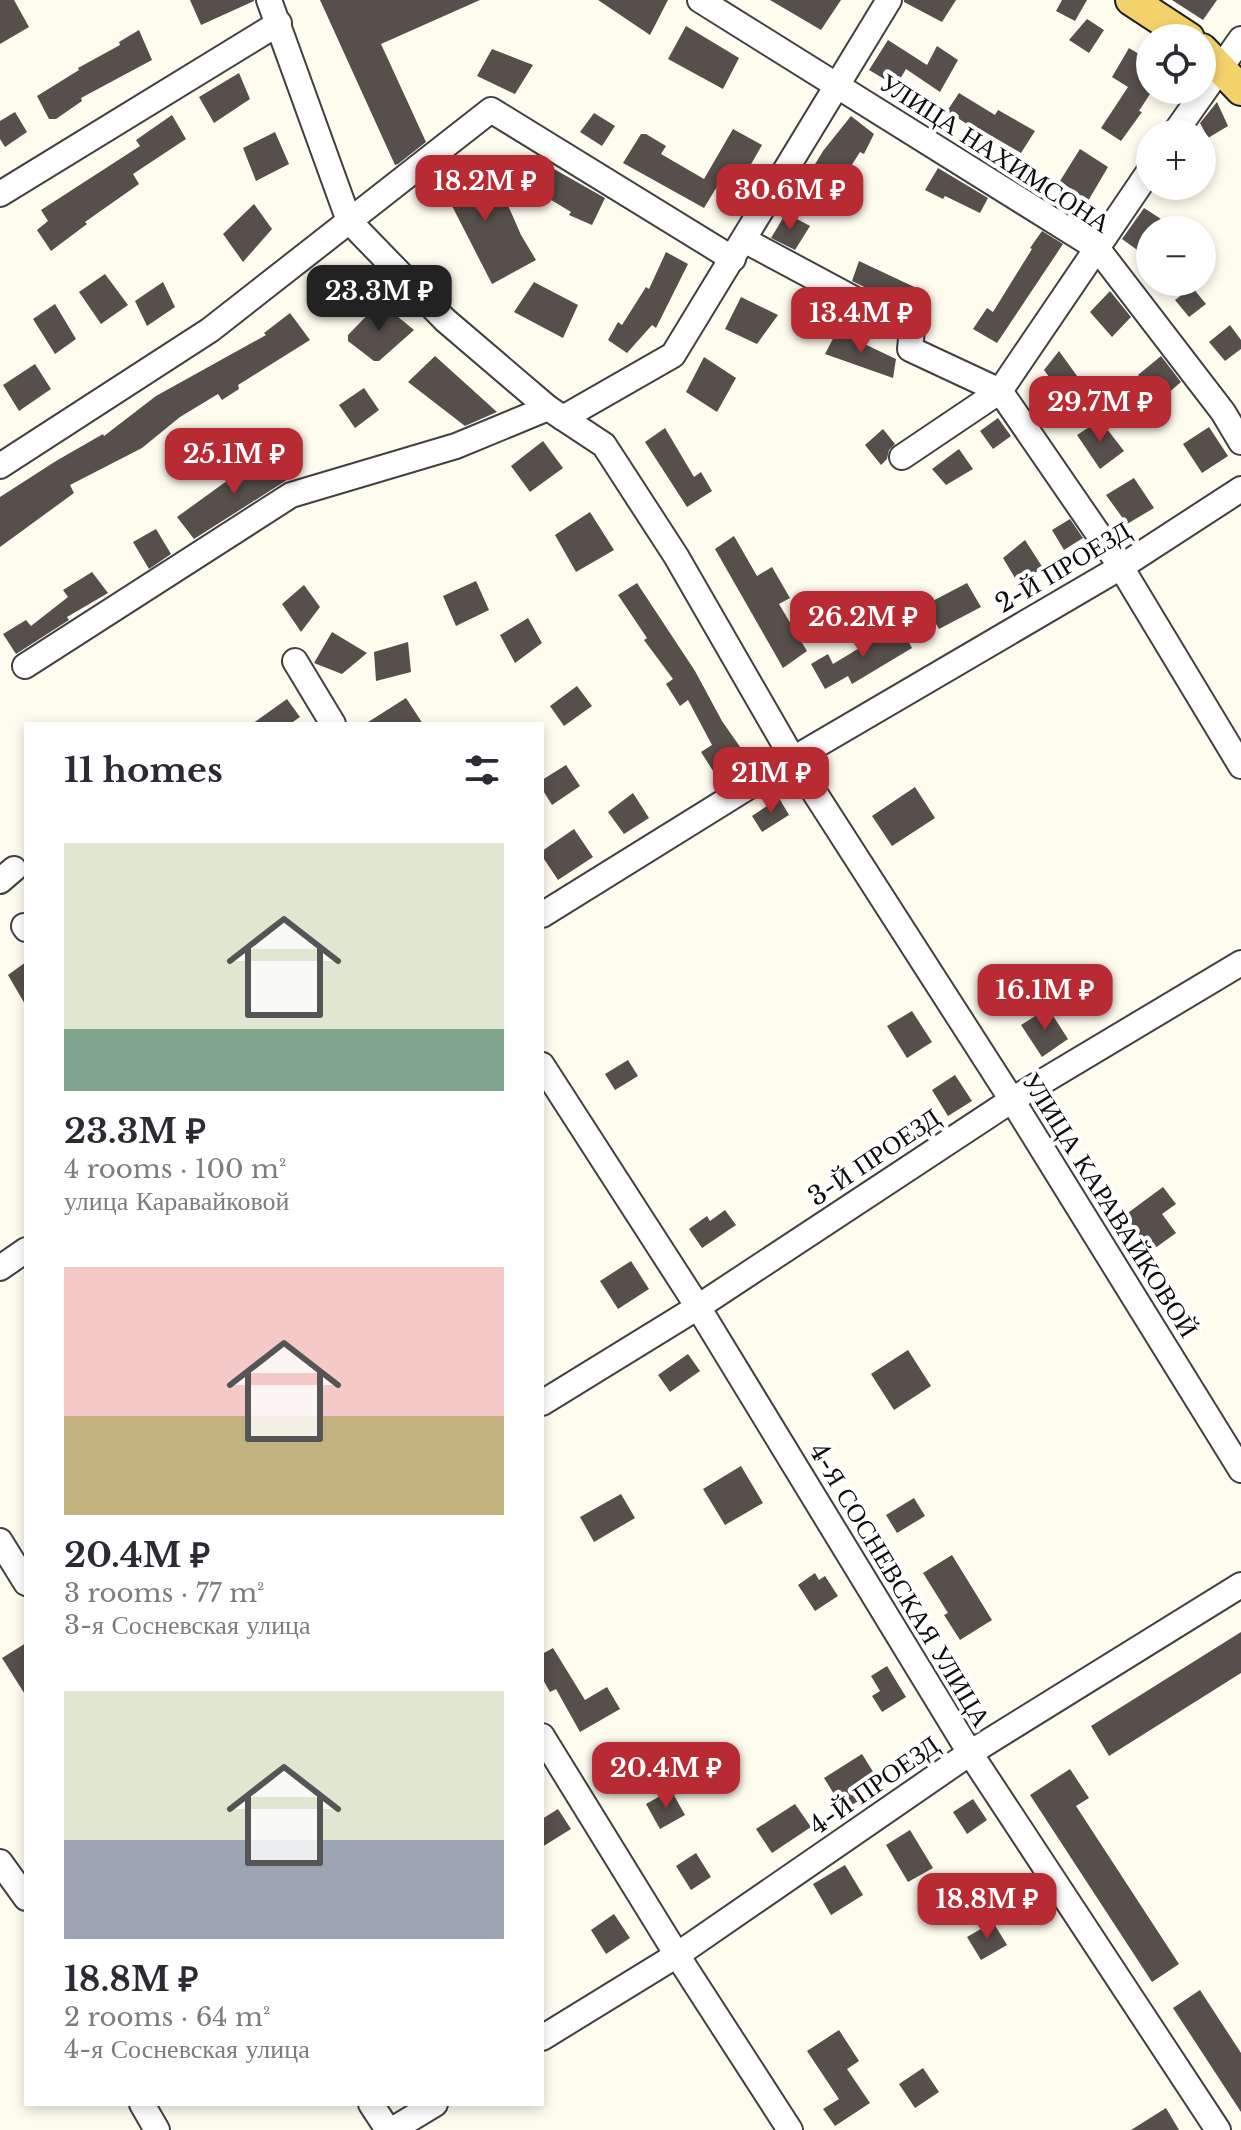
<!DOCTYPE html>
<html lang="en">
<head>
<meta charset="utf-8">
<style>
  body { margin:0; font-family:"Libre Baskerville",serif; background:#f7f7f7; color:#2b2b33; height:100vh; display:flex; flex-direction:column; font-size:30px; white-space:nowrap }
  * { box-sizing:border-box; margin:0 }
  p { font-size:26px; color:#7c7c81 }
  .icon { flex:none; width:44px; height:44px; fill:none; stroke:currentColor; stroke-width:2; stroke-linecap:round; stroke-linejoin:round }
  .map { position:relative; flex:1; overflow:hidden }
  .details { position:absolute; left:24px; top:722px; width:520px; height:1384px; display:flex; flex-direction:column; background:#fff; border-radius:0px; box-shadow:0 4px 12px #0003 }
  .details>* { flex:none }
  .fabs { position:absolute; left:1136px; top:24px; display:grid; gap:16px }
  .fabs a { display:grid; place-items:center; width:80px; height:80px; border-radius:50%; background:#fff; box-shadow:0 4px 12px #0003; font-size:40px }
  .price { position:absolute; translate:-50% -68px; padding:0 18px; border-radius:16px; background:#b92b33; color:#fff; font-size:26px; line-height:52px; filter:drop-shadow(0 2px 4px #0008) }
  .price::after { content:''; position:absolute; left:50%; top:48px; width:24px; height:18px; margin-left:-12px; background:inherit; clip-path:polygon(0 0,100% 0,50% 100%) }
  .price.selected { background:#222; color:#fff }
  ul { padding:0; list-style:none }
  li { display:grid; align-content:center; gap:16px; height:424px; padding:0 40px }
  li span { display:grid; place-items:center; height:248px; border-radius:0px; color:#555 }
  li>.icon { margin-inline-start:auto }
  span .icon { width:144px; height:144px; fill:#fffc; stroke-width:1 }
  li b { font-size:34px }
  h2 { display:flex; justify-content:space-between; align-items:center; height:96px; padding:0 40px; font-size:34px }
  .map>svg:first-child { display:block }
  .building { fill:#564f4b }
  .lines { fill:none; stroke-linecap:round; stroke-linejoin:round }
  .minor-casing { stroke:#414141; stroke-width:28 }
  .major-casing { stroke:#1f1f1f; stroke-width:34 }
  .minor { stroke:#fff; stroke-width:24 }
  .major { stroke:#f3d16b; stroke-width:30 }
  .labels { text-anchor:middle; stroke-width:8; stroke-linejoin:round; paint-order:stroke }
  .street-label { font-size:26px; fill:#0e0e0e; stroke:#fff }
</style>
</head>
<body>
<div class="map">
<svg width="1241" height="2130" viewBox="0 0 1241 2130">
  <rect width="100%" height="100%" fill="#fefbef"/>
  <g class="building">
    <polygon points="0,0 14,0 29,27 0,44"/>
    <polygon points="190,0 254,0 254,1 201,25"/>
    <polygon points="320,0 480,0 381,44 426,142 398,164 395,165"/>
    <polygon points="598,0 668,0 650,35"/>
    <polygon points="770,0 841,0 821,30"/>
    <polygon points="904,0 956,0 942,22 904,2"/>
    <polygon points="1062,0 1087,0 1075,21 1056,11"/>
    <polygon points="1172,0 1217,0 1203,20"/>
    <polygon points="1087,19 1104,30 1089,53 1069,40"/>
    <polygon points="686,26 739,58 723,89 668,59"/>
    <polygon points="139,30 152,60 81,98 82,101 56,119 49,119 37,96 79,70 78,68 120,45 119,42"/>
    <polygon points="888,40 927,65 937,46 958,60 940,92 906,69 896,86 869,70"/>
    <polygon points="1129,48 1150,61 1150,94 1139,111 1142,112 1121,141 1101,128 1128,87 1112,77"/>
    <polygon points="492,49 533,65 515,94 477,76"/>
    <polygon points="239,73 250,99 214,123 199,97"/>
    <polygon points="959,93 995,115 998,110 1035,131 1021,153 978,128 976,130 947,111"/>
    <polygon points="1217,102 1228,126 1208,138 1200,123"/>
    <polygon points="15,112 27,132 5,147 0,139 0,121"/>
    <polygon points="594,113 615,126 602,146 580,132"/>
    <polygon points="172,115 186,139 133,174 139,184 85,222 87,224 51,251 37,230 48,221 41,210 140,146 136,140"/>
    <polygon points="851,116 874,134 864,154 860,152 834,193 806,179 823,151"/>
    <polygon points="733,129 762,145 746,173 730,165 704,208 623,163 641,134 646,134 666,146 661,154 704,179"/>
    <polygon points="275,132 289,164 256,181 243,148"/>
    <polygon points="1080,149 1108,167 1088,201 1060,181"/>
    <polygon points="463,156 486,206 504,196 521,235 536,260 492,284 450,202 444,206 434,177"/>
    <polygon points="547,165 605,198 592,225 569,215 571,212 533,189"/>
    <polygon points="938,168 988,198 980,213 945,196 943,199 925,190"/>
    <polygon points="254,204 272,229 243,262 223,234"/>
    <polygon points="1144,208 1161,219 1154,230 1150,230 1150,236 1140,252 1122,239"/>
    <polygon points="786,213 810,226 795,250 771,238"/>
    <polygon points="1042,231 1063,244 997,343 973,329 987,308 993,312 1032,249 1030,248"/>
    <polygon points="666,252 688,264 656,328 652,325 627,353 608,340 618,322 622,325 646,287 649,289"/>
    <polygon points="859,261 925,292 916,312 852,281"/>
    <polygon points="105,274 128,305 101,324 79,292"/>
    <polygon points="163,282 175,307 147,326 135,301"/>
    <polygon points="534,282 578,305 563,338 514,312"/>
    <polygon points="1192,287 1206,304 1189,317 1175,300"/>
    <polygon points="1110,291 1131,317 1112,337 1090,312"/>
    <polygon points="741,297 778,315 757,344 725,329"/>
    <polygon points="380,302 414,330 379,361 374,361 348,341 348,335"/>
    <polygon points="55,304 76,339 55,354 33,319"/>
    <polygon points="290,313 310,340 238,385 239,389 222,400 218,394 180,417 142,448 70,485 74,493 0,547 0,497 56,461 103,434 104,436 156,396 266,335 264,333"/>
    <polygon points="1230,325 1241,340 1241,349 1225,361 1209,342"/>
    <polygon points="837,331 896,359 893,378 825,354"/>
    <polygon points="1059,351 1088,391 1070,406 1044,370"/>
    <polygon points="435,356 497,412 465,426 408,382"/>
    <polygon points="1161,356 1181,382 1159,401 1138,375"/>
    <polygon points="704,357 736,378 717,412 686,392"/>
    <polygon points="35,364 51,389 19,411 3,385"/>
    <polygon points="364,388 379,410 355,428 339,405"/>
    <polygon points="998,418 1011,436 993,449 980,431"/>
    <polygon points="1100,420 1124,451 1100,469 1077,435"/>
    <polygon points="1209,427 1228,456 1202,473 1183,444"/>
    <polygon points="665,428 694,477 701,472 712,491 687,507 645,442"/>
    <polygon points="883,429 895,444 889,450 887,459 881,465 865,445"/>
    <polygon points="543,441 563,468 530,492 511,466"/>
    <polygon points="959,449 973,469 946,485 932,469"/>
    <polygon points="274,454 290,478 194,539 177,517 224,483"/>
    <polygon points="1134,478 1154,508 1127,524 1106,495"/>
    <polygon points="590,512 614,550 576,572 555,535"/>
    <polygon points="1070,519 1083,538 1064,550 1052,530"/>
    <polygon points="156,529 171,554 149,569 133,542"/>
    <polygon points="734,536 757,576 772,567 790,598 779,604 807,651 783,668 715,549"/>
    <polygon points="1025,540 1043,568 1018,583 1003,558"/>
    <polygon points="92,572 108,593 67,617 69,620 16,654 3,634 26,620 31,626 68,597 63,590"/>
    <polygon points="476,581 489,610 456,626 443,596"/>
    <polygon points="637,583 695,671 722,721 745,754 715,774 701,752 712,745 688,700 680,706 666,684 673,679 644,640 647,638 618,595"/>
    <polygon points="967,583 981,607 939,629 925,605"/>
    <polygon points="304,585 320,607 301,632 282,604"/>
    <polygon points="528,618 542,643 515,663 500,635"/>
    <polygon points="899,624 912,648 852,684 848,676 825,689 811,664 828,654 833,664"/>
    <polygon points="332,632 367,653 342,674 314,663"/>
    <polygon points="408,642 411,672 376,681 374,652"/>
    <polygon points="577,686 592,706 564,726 550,706"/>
    <polygon points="406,698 423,724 365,724"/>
    <polygon points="287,699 300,717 290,724 252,724"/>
    <polygon points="566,765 580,786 552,805 542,789 542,780"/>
    <polygon points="915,787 935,818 892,846 872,816"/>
    <polygon points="633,793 649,818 624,834 608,812"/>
    <polygon points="779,798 789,815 762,832 752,816"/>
    <polygon points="574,829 593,857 558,880 542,856 542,851"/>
    <polygon points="26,962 26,1006 8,975"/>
    <polygon points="1048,1008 1068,1039 1042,1057 1021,1025"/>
    <polygon points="912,1011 932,1042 907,1058 887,1026"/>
    <polygon points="628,1060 638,1076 615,1090 605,1074"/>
    <polygon points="955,1075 972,1101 948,1116 932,1090"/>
    <polygon points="1163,1187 1176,1204 1162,1214 1176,1233 1151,1251 1125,1215"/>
    <polygon points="725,1210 736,1225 702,1248 689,1229 707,1216 710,1221"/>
    <polygon points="631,1261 649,1289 618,1309 600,1281"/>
    <polygon points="908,1350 931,1386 894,1410 871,1374"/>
    <polygon points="688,1354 700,1371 670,1392 658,1375"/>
    <polygon points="741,1466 763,1503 725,1525 703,1489"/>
    <polygon points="621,1494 635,1518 594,1542 580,1517"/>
    <polygon points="914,1498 925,1516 897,1533 886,1515"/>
    <polygon points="952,1555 992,1620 960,1640 944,1615 948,1613 923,1573"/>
    <polygon points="815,1573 819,1580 825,1576 838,1596 815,1611 798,1585"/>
    <polygon points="1241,1632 1241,1673 1109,1756 1091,1726"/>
    <polygon points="26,1643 26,1696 2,1658"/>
    <polygon points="553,1648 585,1700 607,1687 620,1709 580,1732 556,1689 550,1692 542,1678 542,1654"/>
    <polygon points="887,1666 906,1697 882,1712 872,1696 880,1691 871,1676"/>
    <polygon points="621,1743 638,1772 621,1782 604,1754"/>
    <polygon points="862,1754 882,1786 844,1810 824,1778"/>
    <polygon points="1070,1769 1089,1798 1076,1806 1179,1964 1152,1982 1030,1795"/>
    <polygon points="671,1790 685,1815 660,1829 646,1804"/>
    <polygon points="973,1799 987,1820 967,1834 953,1812"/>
    <polygon points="795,1804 811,1827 772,1853 756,1829"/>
    <polygon points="558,1809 571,1829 542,1847 542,1819"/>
    <polygon points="910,1830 933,1868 908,1882 886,1845"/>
    <polygon points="696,1853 711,1877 691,1890 676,1866"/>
    <polygon points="845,1865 863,1895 831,1915 813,1884"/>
    <polygon points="614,1914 630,1938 606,1954 591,1930"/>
    <polygon points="993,1922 1007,1945 981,1960 967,1937"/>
    <polygon points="1200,1990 1241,2053 1241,2112 1173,2008"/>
    <polygon points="839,2030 859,2061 847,2069 870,2103 835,2126 823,2109 839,2099 807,2051"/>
    <polygon points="923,2068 939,2092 915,2108 899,2084"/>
    <polygon points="1166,2108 1179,2130 1131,2130"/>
  </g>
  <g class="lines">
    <g class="minor-casing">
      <g id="minor">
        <polyline points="269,0 349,221 445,320 548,408 604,445 676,556 793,759 1012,1100 1241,1470"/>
        <polyline points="700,0 1097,248 1223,412 1241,442"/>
        <polyline points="1174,134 1241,39"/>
        <polyline points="0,194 279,23"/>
        <polyline points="744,240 912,330 910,349 1000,391"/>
        <polyline points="1000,391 1121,567 1241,766"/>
        <polyline points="563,418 673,355 889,0"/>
        <polyline points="902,457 1000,391 1150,170"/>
        <polyline points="0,466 210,330 491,110 733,259"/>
        <polyline points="295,661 333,724"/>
        <polyline points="25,666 291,495 456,446 548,408"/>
        <polyline points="0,881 14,869"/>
        <polyline points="542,915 793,759 1121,567 1241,489"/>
        <polyline points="24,926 26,929"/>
        <polyline points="542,1065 698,1307 970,1753 1218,2130"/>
        <polyline points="0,1268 26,1250"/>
        <polyline points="542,1403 698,1307 1012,1100 1241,963"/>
        <polyline points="0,1541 26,1583"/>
        <polyline points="542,1736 677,1955 790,2130"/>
        <polyline points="0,1862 26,1898"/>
        <polyline points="542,2038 677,1955 970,1753 1241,1585"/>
        <polyline points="142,2104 157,2130"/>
        <polyline points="371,2104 388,2130"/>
        <polyline points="392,2130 435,2104"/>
      </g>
    </g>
    <g class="major-casing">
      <g id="major">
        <polyline points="1131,0 1189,38"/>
        <polyline points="1202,49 1241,90"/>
      </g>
    </g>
    <use href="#minor" class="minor"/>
    <use href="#major" class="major"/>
  </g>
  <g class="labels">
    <g class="street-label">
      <text transform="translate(995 153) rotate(33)" y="9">УЛИЦА НАХИМСОНА</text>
      <text transform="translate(1063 567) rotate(-31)" y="9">2-Й ПРОЕЗД</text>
      <text transform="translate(874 1157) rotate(-34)" y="9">3-Й ПРОЕЗД</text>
      <text transform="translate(1110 1205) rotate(58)" y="9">УЛИЦА КАРАВАЙКОВОЙ</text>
      <text transform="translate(900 1585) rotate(59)" y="9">4-Я СОСНЕВСКАЯ УЛИЦА</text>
      <text transform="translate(874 1785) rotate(-35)" y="9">4-Й ПРОЕЗД</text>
    </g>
  </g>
</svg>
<div class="fabs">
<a><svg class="icon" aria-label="locate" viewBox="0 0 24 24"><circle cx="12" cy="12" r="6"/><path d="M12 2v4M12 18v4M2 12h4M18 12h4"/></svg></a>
<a>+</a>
<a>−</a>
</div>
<b class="price" style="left:485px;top:223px">18.2M ₽</b>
<b class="price" style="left:790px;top:232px">30.6M ₽</b>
<b class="price selected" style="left:379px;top:333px">23.3M ₽</b>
<b class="price" style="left:861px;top:355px">13.4M ₽</b>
<b class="price" style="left:1100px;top:444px">29.7M ₽</b>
<b class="price" style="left:234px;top:496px">25.1M ₽</b>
<b class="price" style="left:863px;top:659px">26.2M ₽</b>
<b class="price" style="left:771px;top:815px">21M ₽</b>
<b class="price" style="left:1045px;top:1032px">16.1M ₽</b>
<b class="price" style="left:666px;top:1810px">20.4M ₽</b>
<b class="price" style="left:987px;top:1941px">18.8M ₽</b>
<section class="details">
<h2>11 homes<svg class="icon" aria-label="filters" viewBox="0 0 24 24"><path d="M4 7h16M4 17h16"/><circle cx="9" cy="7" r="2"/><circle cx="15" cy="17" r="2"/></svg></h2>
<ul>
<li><span style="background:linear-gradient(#dfe7d0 75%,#7fa58c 0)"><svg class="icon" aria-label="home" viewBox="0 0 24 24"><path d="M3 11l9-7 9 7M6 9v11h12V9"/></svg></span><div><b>23.3M ₽</b><p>4 rooms · 100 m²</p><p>улица Каравайковой</p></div></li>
<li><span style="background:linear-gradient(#f6c9c9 60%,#c2b280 0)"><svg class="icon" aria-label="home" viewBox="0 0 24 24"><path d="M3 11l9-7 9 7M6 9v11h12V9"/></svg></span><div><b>20.4M ₽</b><p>3 rooms · 77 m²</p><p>3-я Сосневская улица</p></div></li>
<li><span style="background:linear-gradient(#dfe7d0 60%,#9aa5b1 0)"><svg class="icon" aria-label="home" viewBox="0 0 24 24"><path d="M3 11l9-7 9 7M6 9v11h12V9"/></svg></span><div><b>18.8M ₽</b><p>2 rooms · 64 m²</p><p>4-я Сосневская улица</p></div></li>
</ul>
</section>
</div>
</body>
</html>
